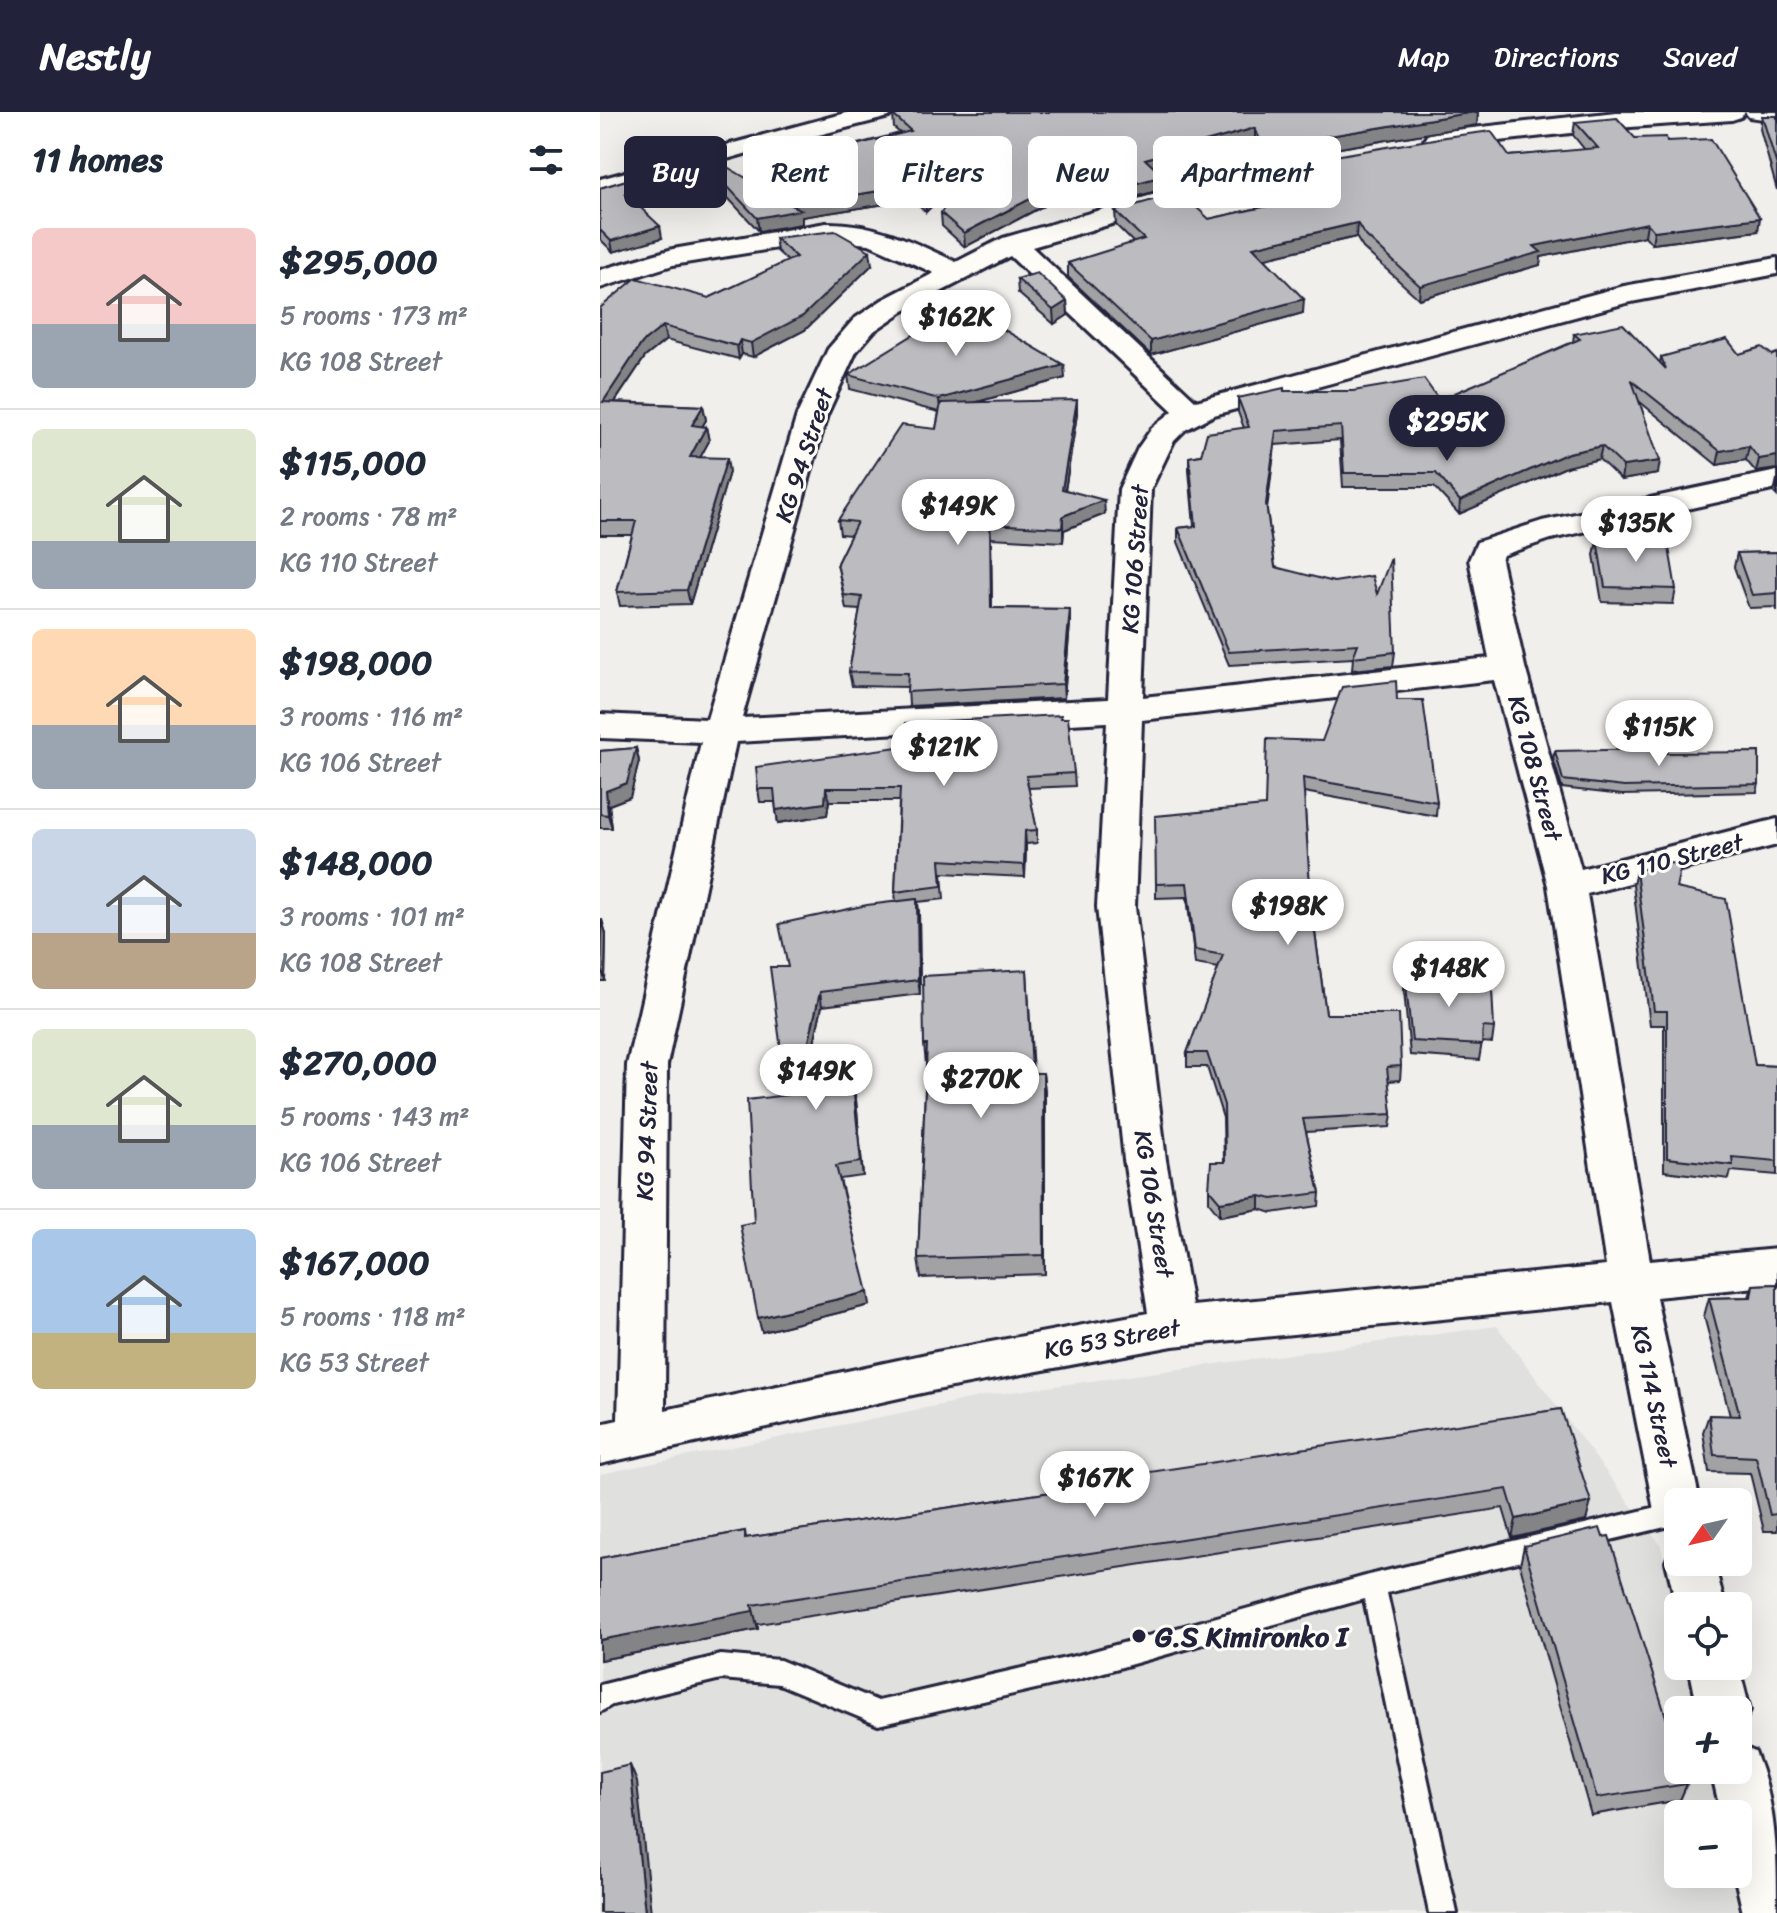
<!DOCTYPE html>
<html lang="en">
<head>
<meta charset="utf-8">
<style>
  body { margin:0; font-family:Sriracha,sans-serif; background:#f6f6f7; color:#1f2937; height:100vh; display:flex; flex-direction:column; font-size:30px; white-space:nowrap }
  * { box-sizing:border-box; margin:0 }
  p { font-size:26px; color:#747a83 }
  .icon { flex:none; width:44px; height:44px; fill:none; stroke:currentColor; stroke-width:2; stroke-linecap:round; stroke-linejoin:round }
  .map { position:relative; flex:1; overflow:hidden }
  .drawer { display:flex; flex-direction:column; background:#fff; width:600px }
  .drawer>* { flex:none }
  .top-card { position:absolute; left:24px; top:24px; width:760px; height:72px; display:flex; gap:16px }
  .needle { width:52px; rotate:236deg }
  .controls { position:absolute; left:1064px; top:1376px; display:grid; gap:16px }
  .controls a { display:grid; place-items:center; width:88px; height:88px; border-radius:12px; background:#fff; box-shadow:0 8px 32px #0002; font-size:40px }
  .price { position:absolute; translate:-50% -68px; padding:0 18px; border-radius:28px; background:#fff; color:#222; font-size:26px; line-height:52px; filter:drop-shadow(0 2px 4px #0008) }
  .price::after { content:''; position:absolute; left:50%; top:48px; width:24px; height:18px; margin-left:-12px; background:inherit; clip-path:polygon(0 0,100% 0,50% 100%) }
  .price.on { background:#22223b; color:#fff }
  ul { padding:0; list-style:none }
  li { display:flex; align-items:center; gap:24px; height:200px; padding:0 32px }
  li+li { border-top:2px solid #e0e1e3 }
  li span { display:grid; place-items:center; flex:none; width:224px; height:160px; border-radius:12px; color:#555 }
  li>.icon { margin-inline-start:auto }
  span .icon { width:96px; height:96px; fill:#fffc; stroke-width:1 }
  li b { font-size:34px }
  h2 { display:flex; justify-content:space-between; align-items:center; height:96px; padding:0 32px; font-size:34px }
  .tag { padding:0 28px; border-radius:12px; background:#fff; box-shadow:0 8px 32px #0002; font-size:28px; line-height:72px }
  .tag.on { background:#22223b; color:#fff }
  header { display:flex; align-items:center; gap:48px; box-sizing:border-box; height:112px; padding:0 40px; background:#22223b; color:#fff }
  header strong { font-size:38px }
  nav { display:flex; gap:44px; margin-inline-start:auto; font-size:28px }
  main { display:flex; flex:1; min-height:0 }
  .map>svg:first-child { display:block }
  .built { fill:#e0e0df; fill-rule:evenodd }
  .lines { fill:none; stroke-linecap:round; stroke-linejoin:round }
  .service-casing { stroke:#22223b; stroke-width:6 }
  .minor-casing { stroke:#22223b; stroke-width:6 }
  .service { fill:#fdfcf7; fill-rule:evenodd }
  .minor { fill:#fdfcf7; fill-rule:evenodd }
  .wall { fill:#a2a2a5; stroke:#22223b; stroke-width:2 }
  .shaded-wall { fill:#848486; stroke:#22223b; stroke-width:2 }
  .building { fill:#bcbcc0; stroke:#22223b; stroke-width:2 }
  .poi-dot { fill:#22223b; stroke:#fdfcf7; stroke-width:3 }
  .labels { text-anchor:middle; stroke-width:6; stroke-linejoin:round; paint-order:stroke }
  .street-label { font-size:24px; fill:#22223b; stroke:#fdfcf7 }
  .near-poi-label { font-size:28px; font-weight:bold; fill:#22223b; stroke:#fdfcf7; text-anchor:start }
</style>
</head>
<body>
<header>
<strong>Nestly</strong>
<nav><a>Map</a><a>Directions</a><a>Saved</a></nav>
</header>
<main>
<section class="drawer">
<h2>11 homes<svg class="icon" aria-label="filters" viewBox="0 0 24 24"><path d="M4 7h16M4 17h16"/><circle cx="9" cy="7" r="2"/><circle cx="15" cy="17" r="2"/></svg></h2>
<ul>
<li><span style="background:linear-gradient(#f6c9c9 60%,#9aa5b1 0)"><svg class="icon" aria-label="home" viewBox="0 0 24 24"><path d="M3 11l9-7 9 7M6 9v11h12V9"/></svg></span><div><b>$295,000</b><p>5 rooms · 173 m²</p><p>KG 108 Street</p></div></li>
<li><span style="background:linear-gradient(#dfe7d0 70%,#9aa5b1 0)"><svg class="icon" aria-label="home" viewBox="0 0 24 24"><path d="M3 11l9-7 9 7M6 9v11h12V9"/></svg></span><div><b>$115,000</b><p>2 rooms · 78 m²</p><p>KG 110 Street</p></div></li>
<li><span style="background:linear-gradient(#ffd9b3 60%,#9aa5b1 0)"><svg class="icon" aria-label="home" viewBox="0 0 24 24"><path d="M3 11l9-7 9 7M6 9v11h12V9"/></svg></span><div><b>$198,000</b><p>3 rooms · 116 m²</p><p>KG 106 Street</p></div></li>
<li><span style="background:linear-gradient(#c9d6e8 65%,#b9a48a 0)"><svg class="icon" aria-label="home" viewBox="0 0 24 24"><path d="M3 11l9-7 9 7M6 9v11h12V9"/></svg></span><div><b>$148,000</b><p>3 rooms · 101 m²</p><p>KG 108 Street</p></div></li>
<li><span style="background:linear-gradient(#dfe7d0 60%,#9aa5b1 0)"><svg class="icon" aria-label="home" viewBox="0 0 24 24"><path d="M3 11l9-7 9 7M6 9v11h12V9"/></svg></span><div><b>$270,000</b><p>5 rooms · 143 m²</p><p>KG 106 Street</p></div></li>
<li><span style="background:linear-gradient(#a9c7e8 65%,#c2b280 0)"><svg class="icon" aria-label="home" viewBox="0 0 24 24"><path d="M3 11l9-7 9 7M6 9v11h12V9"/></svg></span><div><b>$167,000</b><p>5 rooms · 118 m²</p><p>KG 53 Street</p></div></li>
</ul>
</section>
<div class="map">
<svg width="1177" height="1801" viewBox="0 0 1177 1801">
  <rect width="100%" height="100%" fill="#f0efec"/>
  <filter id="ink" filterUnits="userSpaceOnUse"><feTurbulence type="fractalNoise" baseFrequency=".0125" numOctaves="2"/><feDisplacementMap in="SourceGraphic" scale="16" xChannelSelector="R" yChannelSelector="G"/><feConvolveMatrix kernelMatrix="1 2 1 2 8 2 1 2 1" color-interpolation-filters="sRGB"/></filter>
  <g filter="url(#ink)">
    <path class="built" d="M897 1214 1060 1432 1078 1494V1554H1096L1109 1598H1078V1658H1127L1147 1725 1145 1801H0V1362L389 1283ZM1078 1702H1138V1762H1078Z"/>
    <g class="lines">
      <g class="service-casing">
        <polygon id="service" points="1078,1390 1078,1412 787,1481 857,1801 829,1801 764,1487 479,1567 278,1613 179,1572 121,1567 12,1593 0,1600 0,1573 121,1543 180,1548 278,1589 479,1543 773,1462"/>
      </g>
      <g class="minor-casing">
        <g id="minor">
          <polygon points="249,0 293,0 289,5 148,41 0,83 0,67"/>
          <polygon points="1016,0 1145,0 1141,5 1132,8 1016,16 837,36 828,34 824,28 828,22 837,20"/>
          <polygon points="1145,0 1177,0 1177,9 1149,5"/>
          <path d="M723 39 732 41 736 47 732 53 674 65 432 135 596 289 1024 174 1177 146V162L1026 191 614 303 585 318 574 329 551 377 543 585 889 546 869 448 877 430 942 409 1177 359V377L951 427 903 443 901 448 925 555 981 757 1177 707V733L987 782 1050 1149 1177 1137V1173L1056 1185 1100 1390H1078V1419L1061 1413 1054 1398 1013 1190 573 1234 331 1279 0 1352V1312L18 1308 27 953 101 630 0 626V602L107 607 197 303 228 237 254 207 282 188 334 161 269 132 226 128 73 153 0 176V158L73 137 226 111C274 110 314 130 356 150L403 126 660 52ZM410 144 573 299 552 316 538 336 519 377 508 587 142 606 227 303 256 240 274 219 302 200ZM894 568 948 774 1006 1154 592 1194 566 1048 535 795 542 608ZM507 610 497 795 524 1048 548 1201 331 1241 65 1298 67 953 136 630Z"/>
          <polygon points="1078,1432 1078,1450 1114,1450 1125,1494 1078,1494 1078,1500 1066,1450 1073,1434"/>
          <polygon points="1138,1551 1150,1598 1142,1615 1138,1617 1138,1598 1098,1598 1089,1554 1138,1554"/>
          <path d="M1138 1633 1155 1640C1177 1693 1177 1745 1177 1801H1143L1134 1762H1138V1702H1121L1111 1658H1138Z"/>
        </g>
      </g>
      <use href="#service" class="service"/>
      <use href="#minor" class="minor"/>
    </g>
    <g class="wall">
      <polygon points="309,0 878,0 877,13 663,49 655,29 556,57 563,77 505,94 491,69 365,135 342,114 341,101 349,88 343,83 326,100 311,88 202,105 202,112 159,119 113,70 111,57 146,66 173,59 173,54 300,21 294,16 293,3"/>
      <polygon points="1162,4 1177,4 1177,78 1160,17"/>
      <polygon points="975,10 1035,26 1067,29 1158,119 1052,132 1045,124 941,145 940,153 819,187 763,136 756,125 664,146 703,201 551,243 468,165 468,151 534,131 516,113 515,99 609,107 680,91 671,68 671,55 909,44 985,38 973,23"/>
      <polygon points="43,63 45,74 32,87 62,126 13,140 0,127 0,76"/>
      <polygon points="175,126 272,153 205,218 153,245 142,242 139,247 66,228 45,245 15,290 103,294 106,308 102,314 106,315 109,329 100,345 129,360 90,492 20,494 17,480 32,423 0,423 0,196 109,186 188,149 177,139"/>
      <polygon points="417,167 467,189 468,203 454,212 418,181"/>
      <polygon points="974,222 1060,251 1061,245 1177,357 1156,360 1146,348 1117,353 1040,290 1058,362 1021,368 999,347 966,355 859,402 834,375 743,375 740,328 675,333 667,398 675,455 795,540 793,554 752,558 753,546 629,553 578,430 578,416 594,414 589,358 589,345 601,343 644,316 638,300 638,286 684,279 753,279 839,288 973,230"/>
      <polygon points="248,263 465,266 377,290 477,302 465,378 505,402 464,418 463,430 391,426 392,496 470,497 470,511 464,586 309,594 308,575 252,574 249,560 260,498 246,497 237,451 251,423 240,422 238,408 336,317 339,300 250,277"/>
      <polygon points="1177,367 1177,384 1174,381"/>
      <polygon points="997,428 1076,477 1073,492 1002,490 994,443"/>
      <polygon points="1177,440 1177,499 1176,495 1149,496 1134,455 1137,441"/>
      <polygon points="797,588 837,690 836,704 704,680 711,791 726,902 801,954 800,968 788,969 792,1002 790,1015 706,1020 720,1081 719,1094 672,1101 660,1097 620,1104 609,1090 609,1077 624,1050 623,1006 607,955 587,955 587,941 619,856 595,852 587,785 556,786 556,772 665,694 722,629"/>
      <polygon points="461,606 474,661 475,674 428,676 437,718 437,731 426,732 425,765 342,761 344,787 318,790 319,801 320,882 222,894 203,981 256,988 263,1064 240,1067 270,1193 162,1220 154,1110 187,983 188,855 296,790 295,780 299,689 229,689 227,703 178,711 175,690 160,690 158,677 305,634"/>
      <polygon points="36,636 39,649 30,685 9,693 12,716 0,716 0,639"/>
      <polygon points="955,639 1060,641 1159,672 1157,680 1022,683 962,676 953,646"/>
      <polygon points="1036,759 1076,776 1155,953 1177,954 1177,1063 1131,1059 1129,1067 1064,1059 1064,913 1050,913 1033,773"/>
      <polygon points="0,808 2,808 6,822 5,869 0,869"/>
      <polygon points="427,858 433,961 443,961 445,980 445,1162 321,1166 318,1147 326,952 324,933"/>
      <polygon points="805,864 875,874 894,916 892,931 882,930 879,948 810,943 804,878"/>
      <polygon points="1177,1172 1177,1419 1164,1419 1150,1361 1109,1360 1103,1320 1109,1303 1130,1304 1104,1204 1109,1186 1149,1185 1153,1173"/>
      <polygon points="961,1297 986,1409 912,1426 903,1396 158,1512 158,1517 0,1548 0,1446 145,1419 146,1426 491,1374"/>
      <polygon points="924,1434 1087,1672 1080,1688 991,1703 920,1453"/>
    </g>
    <g class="shaded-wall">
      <polygon points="874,0 878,0 877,13 663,49 663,35"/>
      <polygon points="655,16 655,29 545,60 545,47"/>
      <polygon points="490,56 491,69 365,135 364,121"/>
      <polygon points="43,63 45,74 27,92 25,81"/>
      <polygon points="563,64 563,77 505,94 504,80"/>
      <polygon points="342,70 343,83 326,100 325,87"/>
      <polygon points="310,74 311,88 202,105 202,112 159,119 157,106 191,93"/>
      <polygon points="1160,106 1158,119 1052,132 1054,119"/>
      <polygon points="757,111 756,125 653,149 653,135"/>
      <polygon points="1047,111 1045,124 941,145 940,153 819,187 820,174 934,134"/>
      <polygon points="60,114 62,126 13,140 11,129"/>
      <polygon points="270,139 272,153 205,218 153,245 151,231"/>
      <polygon points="704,187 703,201 551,243 551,229"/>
      <polygon points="467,189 468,203 454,212 453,198"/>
      <polygon points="63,214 66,228 45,245 6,303 3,290 42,231"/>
      <polygon points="140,228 142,242 139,247 137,234"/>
      <polygon points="464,253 465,266 340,300 339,287"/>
      <polygon points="477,288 477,302 463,391 462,377"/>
      <polygon points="103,294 106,308 95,327 92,313"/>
      <polygon points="106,315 109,329 93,359 90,345"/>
      <polygon points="676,319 675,333 665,406 666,392"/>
      <polygon points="1002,334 999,347 966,355 859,402 860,389 968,341"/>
      <polygon points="1149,334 1146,348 1117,353 1120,339"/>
      <polygon points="1177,344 1177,357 1156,360 1159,347"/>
      <polygon points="127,346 129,360 90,492 87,478"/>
      <polygon points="1060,349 1058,362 1021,368 1023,354"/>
      <polygon points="504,388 505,402 464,418 463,430 463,404"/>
      <polygon points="390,412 391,426 392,510 391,496"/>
      <polygon points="470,497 470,511 464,586 463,572"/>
      <polygon points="36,636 39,649 30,685 9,693 12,716 8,703 6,679"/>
      <polygon points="226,676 229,689 227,703 178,711 176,698"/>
      <polygon points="425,719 426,732 425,765 424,753"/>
      <polygon points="317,787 319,801 320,882 318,868"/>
      <polygon points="2,808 6,822 5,869 1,855"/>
      <polygon points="220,880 222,894 200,995 197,982"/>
      <polygon points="443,961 445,980 445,1162 444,1143"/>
      <polygon points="253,974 256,988 263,1064 261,1050"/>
      <polygon points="660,1084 660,1097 620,1104 620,1090"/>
      <polygon points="268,1180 270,1193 162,1220 158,1206"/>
      <polygon points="991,1390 986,1409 912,1426 916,1407"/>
      <polygon points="152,1493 158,1517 0,1548 0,1528"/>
      <polygon points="30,1653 37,1670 51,1801 45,1801"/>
    </g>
    <g class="building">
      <polygon points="309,0 874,0 663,35 655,16 545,47 563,64 504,80 490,56 364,121 341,101 354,80 342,70 325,87 310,74 191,93 201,98 157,106 111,57 117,49 146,66 176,58 173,54 311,19 293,3"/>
      <polygon points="1162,4 1177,4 1177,54"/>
      <polygon points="1017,6 1035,26 1066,25 1067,29 1111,27 1160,106 1054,119 1047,111 934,134 941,140 820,174 764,122 757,111 653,135 704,187 551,229 468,151 544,127 515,99 580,80 609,107 686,90 671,55 845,25 891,19 909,44 998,36 975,10"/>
      <polygon points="43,63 25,81 60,114 11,129 0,118 0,76"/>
      <polygon points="235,119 270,139 203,204 151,231 140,228 137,234 63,214 42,231 3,290 103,294 92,313 106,315 90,345 127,346 87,478 17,480 36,409 0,409 0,196 36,166 109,186 196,145 175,126"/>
      <polygon points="437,161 467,189 453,198 417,167"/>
      <polygon points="362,193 464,253 339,287 248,263"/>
      <polygon points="1023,212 1066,257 1061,245 1127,227 1139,242 1162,235 1172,243 1177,241 1177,344 1159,347 1149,334 1120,339 1032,269 1060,349 1023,354 1002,334 968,341 860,389 836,361 744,361 741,314 676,319 666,392 675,455 734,470 772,464 777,482 791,446 795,540 753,545 758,532 629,540 578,416 596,414 589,345 601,343 607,321 649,315 638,286 684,276 684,279 753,279 824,267 839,288 980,227 974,222"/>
      <polygon points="477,288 462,377 504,388 463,404 462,416 390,412 391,496 470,497 463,572 307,580 308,561 249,560 262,485 244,483 237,451 257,410 238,408 301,313 336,317 341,291"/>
      <polygon points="997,428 1068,430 1076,477 1005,475"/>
      <polygon points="1177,440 1177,481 1152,483 1137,441"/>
      <polygon points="796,569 797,588 823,588 837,690 703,666 711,791 726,902 799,902 801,954 787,955 792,1002 703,1007 720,1081 672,1087 660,1084 620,1090 609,1077 611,1050 625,1050 624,993 607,941 587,941 623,843 595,838 587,771 556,772 555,704 665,694 667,627 722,629 742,575"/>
      <polygon points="461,603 461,606 468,606 474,661 426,664 437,718 425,719 424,753 340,748 342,774 295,780 300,676 226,676 225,691 176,698 174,677 158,677 156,655 305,634 306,611"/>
      <polygon points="36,636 27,671 6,679 8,703 0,702 0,639"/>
      <polygon points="1059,637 1060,641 1159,640 1159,672 1024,675 963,668 955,639"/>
      <polygon points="1066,751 1081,752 1076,776 1126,787 1155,953 1177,954 1177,1049 1132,1045 1133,1053 1067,1046 1067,899 1054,899 1036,759"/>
      <polygon points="317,787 318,868 220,880 197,982 253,974 261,1050 236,1054 268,1180 158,1206 140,1113 154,1110 147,988 187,983 170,855 188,855 179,812 267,793"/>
      <polygon points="0,808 2,808 0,855"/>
      <polygon points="427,858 432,961 443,961 444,1143 318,1147 327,933 324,933 323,864"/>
      <polygon points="805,864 871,864 875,874 892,877 894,916 883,915 882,933 812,929"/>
      <polygon points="1177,1172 1177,1402 1170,1403 1156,1345 1114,1343 1109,1303 1140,1304 1109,1186 1151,1185 1153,1173"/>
      <polygon points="961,1297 991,1390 916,1407 907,1377 152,1493 153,1499 0,1528 0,1446 145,1419 145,1426 492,1374 491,1369"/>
      <polygon points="1000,1416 1003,1425 1009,1424 1078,1643 1078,1658 1083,1658 1087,1672 997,1686 924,1434"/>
      <polygon points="30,1653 45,1801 0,1801 0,1660"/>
    </g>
  </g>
  <circle class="poi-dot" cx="539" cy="1524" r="8"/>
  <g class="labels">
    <g class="street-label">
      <text transform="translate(204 343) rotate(-72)" y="8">KG 94 Street</text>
      <text transform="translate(535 447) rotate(-86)" y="8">KG 106 Street</text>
      <text transform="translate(935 656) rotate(75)" y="8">KG 108 Street</text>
      <text transform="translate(1072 747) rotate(-14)" y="8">KG 110 Street</text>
      <text transform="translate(47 1019) rotate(-88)" y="8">KG 94 Street</text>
      <text transform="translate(554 1092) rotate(81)" y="8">KG 106 Street</text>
      <text transform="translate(512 1227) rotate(-10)" y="8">KG 53 Street</text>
      <text transform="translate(1054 1284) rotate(78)" y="8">KG 114 Street</text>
    </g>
    <g class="near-poi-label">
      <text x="555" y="1534">G.S Kimironko I</text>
    </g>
  </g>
</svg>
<div class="controls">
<a><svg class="needle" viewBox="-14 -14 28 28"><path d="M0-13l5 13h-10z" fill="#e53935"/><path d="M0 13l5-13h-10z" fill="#747a83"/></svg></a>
<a><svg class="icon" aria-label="locate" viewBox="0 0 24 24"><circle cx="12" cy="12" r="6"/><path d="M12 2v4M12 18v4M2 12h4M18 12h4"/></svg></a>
<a>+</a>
<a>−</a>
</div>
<b class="price" style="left:356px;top:246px">$162K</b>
<b class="price on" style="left:847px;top:351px">$295K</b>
<b class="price" style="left:358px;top:435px">$149K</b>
<b class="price" style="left:1036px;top:452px">$135K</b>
<b class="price" style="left:1059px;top:656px">$115K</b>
<b class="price" style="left:344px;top:676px">$121K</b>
<b class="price" style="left:688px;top:835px">$198K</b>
<b class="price" style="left:849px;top:897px">$148K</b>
<b class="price" style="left:216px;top:1000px">$149K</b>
<b class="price" style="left:381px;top:1008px">$270K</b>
<b class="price" style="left:495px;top:1407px">$167K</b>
<div class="top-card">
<a class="tag on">Buy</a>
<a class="tag">Rent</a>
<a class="tag">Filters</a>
<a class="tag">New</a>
<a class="tag">Apartment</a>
</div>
</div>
</main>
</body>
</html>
